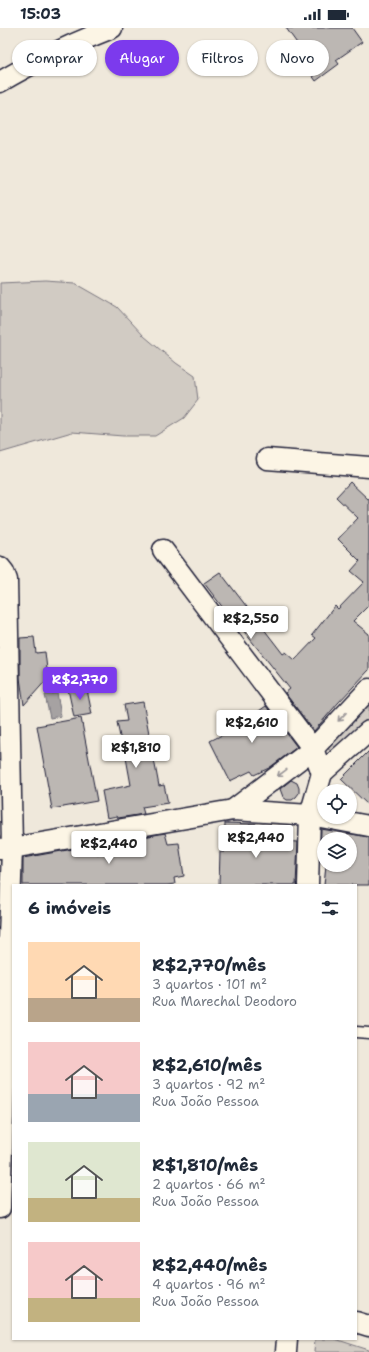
<!DOCTYPE html>
<html lang="pt">
<head>
<meta charset="utf-8">
<style>
  body { margin:0; font-family:"Shantell Sans",sans-serif; background:#f6f6f7; color:#1f2937; height:100vh; display:flex; flex-direction:column; font-size:15px; white-space:nowrap }
  * { box-sizing:border-box; margin:0 }
  p { font-size:13px; color:#747a83 }
  .icon { flex:none; width:22px; height:22px; fill:none; stroke:currentColor; stroke-width:2; stroke-linecap:round; stroke-linejoin:round }
  .map { position:relative; flex:1; overflow:hidden }
  .panel { position:absolute; left:12px; top:856px; width:345px; height:456px; display:flex; flex-direction:column; background:#fff; border-radius:0px; box-shadow:0 1px 3px #0004 }
  .panel>* { flex:none }
  .banner { position:absolute; left:12px; top:12px; width:345px; height:36px; display:flex; gap:8px }
  .buttons { position:absolute; left:317px; top:756px; display:grid; gap:8px }
  .buttons a { display:grid; place-items:center; width:40px; height:40px; border-radius:50%; background:#fff; box-shadow:0 1px 3px #0004; font-size:20px }
  .price { position:absolute; translate:-50% -34px; padding:0 9px; border-radius:4px; background:#fff; color:#222; font-size:13px; line-height:26px; filter:drop-shadow(0 1px 2px #0008) }
  .price::after { content:''; position:absolute; left:50%; top:24px; width:12px; height:9px; margin-left:-6px; background:inherit; clip-path:polygon(0 0,100% 0,50% 100%) }
  .price.active { background:#7c3aed; color:#fff }
  ul { padding:0; list-style:none }
  li { display:flex; align-items:center; gap:12px; height:100px; padding:0 16px }
  li span { display:grid; place-items:center; flex:none; width:112px; height:80px; border-radius:0px; color:#555 }
  li>.icon { margin-inline-start:auto }
  span .icon { width:48px; height:48px; fill:#fffc; stroke-width:1 }
  li b { font-size:17px }
  h2 { display:flex; justify-content:space-between; align-items:center; height:48px; padding:0 16px; font-size:17px }
  .tag { padding:0 14px; border-radius:18px; background:#fff; box-shadow:0 1px 3px #0004; font-size:14px; line-height:36px }
  .tag.active { background:#7c3aed; color:#fff }
  .status { display:flex; justify-content:space-between; align-items:center; height:28px; padding:0 20px; background:#fff; direction:ltr }
  .status svg { height:11px; fill:currentColor }
  .map>svg:first-child { display:block }
  .green { fill:#d1cbc3; stroke:#7a767f }
  .water { fill:#a6a2a2; stroke:#716f79 }
  .building { fill:#bcb7b3; stroke:#22223b }
  .lines { fill:none; stroke-linecap:round; stroke-linejoin:round }
  .lane-casing { stroke:#22223b; stroke-width:13 }
  .street-casing { stroke:#22223b; stroke-width:23 }
  .lane { stroke:#fcf5e5; stroke-width:10 }
  .street { stroke:#fcf5e5; stroke-width:20 }
  .oneway { stroke:#9a9698 }
</style>
</head>
<body>
<div class="status"><b>15:03</b><svg viewBox="0 0 49 12"><path d="M0 12V9h3v3zM5 12V6h3v6zM10 12V3h3v9zM15 12V0h3v12zM26 1h20v11H26zM47 4h2v5h-2z"/></svg></div>
<div class="map">
<svg width="369" height="1324" viewBox="0 0 369 1324">
  <rect width="100%" height="100%" fill="#efe8db"/>
  <filter id="ink" filterUnits="userSpaceOnUse"><feTurbulence type="fractalNoise" baseFrequency=".025" numOctaves="2"/><feDisplacementMap in="SourceGraphic" scale="8" xChannelSelector="R" yChannelSelector="G"/><feConvolveMatrix kernelMatrix="1 2 1 2 8 2 1 2 1" color-interpolation-filters="sRGB"/></filter>
  <g filter="url(#ink)">
    <g class="green">
      <polygon points="45,253 75,255 117,279 144,308 176,335 195,348 198,372 184,390 155,408 123,408 72,404 0,425 0,255"/>
      <polygon points="369,675 369,693 336,726 328,721"/>
      <polygon points="315,1311 335,1311 369,1322 369,1324 314,1324"/>
    </g>
    <polygon class="water" points="57,665 61,688 50,690 45,667"/>
    <g class="building">
      <polygon points="286,0 352,0 362,14 336,32 339,36 316,53 299,29 304,25"/>
      <polygon points="350,454 369,472 369,577 353,593 369,606 369,642 338,675 314,703 285,665 290,661 242,601 240,602 204,555 220,544 283,626 286,624 295,632 316,610 312,607 335,578 338,581 364,554 351,543 360,533 338,511 358,490 336,469"/>
      <polygon points="34,609 36,625 45,624 48,650 24,677 20,650 20,610"/>
      <polygon points="86,657 92,686 74,689 68,661"/>
      <polygon points="143,674 159,758 164,757 168,775 142,779 144,786 118,790 117,788 107,790 102,763 131,757 123,713 121,714 117,694 127,693 124,677"/>
      <polygon points="266,678 297,719 269,740 254,747 251,743 230,753 210,713 230,703 224,691 237,685 242,695"/>
      <polygon points="81,690 97,773 52,781 37,698"/>
      <polygon points="369,723 369,778 341,751"/>
      <polygon points="291,752 297,755 299,760 299,765 296,769 292,772 287,772 283,769 280,761"/>
      <polygon points="225,795 256,796 255,812 298,814 296,857 219,857 220,824 224,824"/>
      <polygon points="321,801 369,809 369,857 324,857 326,837 350,837 350,811 324,811 324,834 320,833"/>
      <polygon points="165,805 168,816 179,815 184,848 174,850 175,856 167,857 23,857 23,830 95,817 97,826 124,821 122,813"/>
    </g>
    <g class="lines">
      <g class="lane-casing">
        <polyline id="lane" points="356,1004 369,1005"/>
      </g>
      <g class="street-casing">
        <g id="street">
          <path d="M0 54C35 33 74 15 112 0"/>
          <polyline points="267,431 369,439"/>
          <polyline points="163,522 313,721 322,745"/>
          <polyline points="0,539 4,544 7,552 12,820 0,1180"/>
          <polyline points="322,745 369,703"/>
          <polyline points="233,782 313,721 369,661"/>
          <polyline points="0,821 12,820 233,782 310,787 369,798"/>
          <polyline points="308,857 310,787 322,745"/>
          <polyline points="356,1294 369,1298"/>
          <polyline points="286,1324 287,1311"/>
        </g>
      </g>
      <use href="#lane" class="lane"/>
      <use href="#street" class="street"/>
    </g>
    <defs><path id="oneway-shaft" d="M-6 0H5M1.5-3L5.5 0L1.5 3" fill="none" stroke-width="1.6" stroke-linecap="round" stroke-linejoin="round"/></defs>
    <g class="oneway">
      <use href="#oneway-shaft" transform="translate(342 689) rotate(133)"/>
      <use href="#oneway-shaft" transform="translate(282 745) rotate(143)"/>
    </g>
  </g>
</svg>
<div class="buttons">
<a><svg class="icon" aria-label="locate" viewBox="0 0 24 24"><circle cx="12" cy="12" r="6"/><path d="M12 2v4M12 18v4M2 12h4M18 12h4"/></svg></a>
<a><svg class="icon" aria-label="layers" viewBox="0 0 24 24"><path d="M12 4l9 5-9 5-9-5zM3 14l9 5 9-5"/></svg></a>
</div>
<b class="price" style="left:251px;top:612px">R$2,550</b>
<b class="price active" style="left:80px;top:673px">R$2,770</b>
<b class="price" style="left:252px;top:716px">R$2,610</b>
<b class="price" style="left:136px;top:741px">R$1,810</b>
<b class="price" style="left:256px;top:831px">R$2,440</b>
<b class="price" style="left:109px;top:837px">R$2,440</b>
<div class="banner">
<a class="tag">Comprar</a>
<a class="tag active">Alugar</a>
<a class="tag">Filtros</a>
<a class="tag">Novo</a>
</div>
<section class="panel">
<h2>6 imóveis<svg class="icon" aria-label="filters" viewBox="0 0 24 24"><path d="M4 7h16M4 17h16"/><circle cx="9" cy="7" r="2"/><circle cx="15" cy="17" r="2"/></svg></h2>
<ul>
<li><span style="background:linear-gradient(#ffd9b3 70%,#b9a48a 0)"><svg class="icon" aria-label="home" viewBox="0 0 24 24"><path d="M3 11l9-7 9 7M6 9v11h12V9"/></svg></span><div><b>R$2,770/mês</b><p>3 quartos · 101 m²</p><p>Rua Marechal Deodoro</p></div></li>
<li><span style="background:linear-gradient(#f6c9c9 65%,#9aa5b1 0)"><svg class="icon" aria-label="home" viewBox="0 0 24 24"><path d="M3 11l9-7 9 7M6 9v11h12V9"/></svg></span><div><b>R$2,610/mês</b><p>3 quartos · 92 m²</p><p>Rua João Pessoa</p></div></li>
<li><span style="background:linear-gradient(#dfe7d0 70%,#c2b280 0)"><svg class="icon" aria-label="home" viewBox="0 0 24 24"><path d="M3 11l9-7 9 7M6 9v11h12V9"/></svg></span><div><b>R$1,810/mês</b><p>2 quartos · 66 m²</p><p>Rua João Pessoa</p></div></li>
<li><span style="background:linear-gradient(#f6c9c9 70%,#c2b280 0)"><svg class="icon" aria-label="home" viewBox="0 0 24 24"><path d="M3 11l9-7 9 7M6 9v11h12V9"/></svg></span><div><b>R$2,440/mês</b><p>4 quartos · 96 m²</p><p>Rua João Pessoa</p></div></li>
</ul>
</section>
</div>
</body>
</html>
